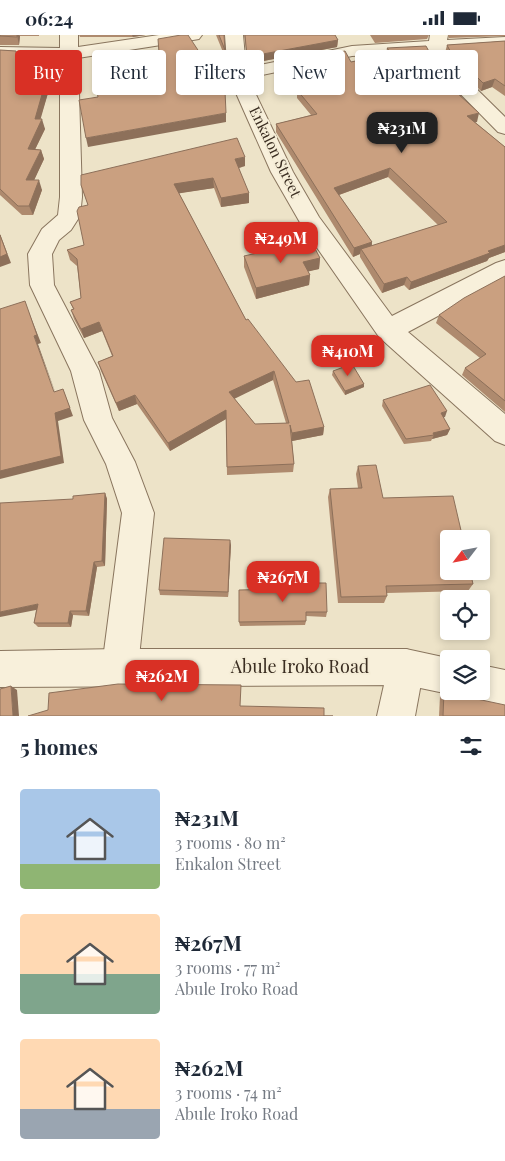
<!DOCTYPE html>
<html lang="en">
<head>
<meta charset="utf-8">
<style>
  body { margin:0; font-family:"Playfair Display",serif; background:#f6f6f7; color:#1f2937; height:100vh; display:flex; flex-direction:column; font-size:19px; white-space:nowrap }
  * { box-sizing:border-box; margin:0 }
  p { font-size:16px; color:#747a83 }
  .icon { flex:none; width:28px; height:28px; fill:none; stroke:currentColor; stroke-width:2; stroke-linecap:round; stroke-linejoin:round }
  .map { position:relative; height:681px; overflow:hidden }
  .drawer { display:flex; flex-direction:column; background:#fff; flex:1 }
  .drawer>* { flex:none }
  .top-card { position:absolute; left:15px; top:15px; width:475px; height:45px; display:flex; gap:10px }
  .needle { width:32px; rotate:238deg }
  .tools { position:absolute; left:440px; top:495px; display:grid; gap:10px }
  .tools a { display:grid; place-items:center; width:50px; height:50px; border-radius:5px; background:#fff; box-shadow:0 2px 8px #0003; font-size:25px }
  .price { position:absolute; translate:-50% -42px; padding:0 11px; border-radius:10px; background:#d93025; color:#fff; font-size:16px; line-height:32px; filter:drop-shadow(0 1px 2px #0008) }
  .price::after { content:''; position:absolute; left:50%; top:30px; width:15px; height:11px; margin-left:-8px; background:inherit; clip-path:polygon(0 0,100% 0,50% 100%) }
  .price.selected { background:#222; color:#fff }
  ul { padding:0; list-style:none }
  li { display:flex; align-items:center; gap:15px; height:125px; padding:0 20px }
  li span { display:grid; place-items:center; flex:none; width:140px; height:100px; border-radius:5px; color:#555 }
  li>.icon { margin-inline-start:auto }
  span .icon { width:60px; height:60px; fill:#fffc; stroke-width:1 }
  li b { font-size:21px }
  h2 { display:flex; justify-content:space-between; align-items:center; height:60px; padding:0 20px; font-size:21px }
  .pill { padding:0 18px; border-radius:5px; background:#fff; box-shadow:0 2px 8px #0003; font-size:18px; line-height:45px }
  .pill.selected { background:#d93025; color:#fff }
  .status { display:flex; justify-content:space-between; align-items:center; height:35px; padding:0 25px; background:#fff; direction:ltr }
  .status svg { height:14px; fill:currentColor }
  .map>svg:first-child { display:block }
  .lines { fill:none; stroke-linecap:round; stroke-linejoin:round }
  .minor-casing { stroke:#89755e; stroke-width:2 }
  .tertiary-casing { stroke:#89755e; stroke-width:2 }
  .minor { fill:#f8f0db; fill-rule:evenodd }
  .tertiary { fill:#f8f0db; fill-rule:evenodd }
  .wall { fill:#ae8a6e; fill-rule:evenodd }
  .shaded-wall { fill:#8d705a }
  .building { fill:#caa080; stroke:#8d705a; fill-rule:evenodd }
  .labels { text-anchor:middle; stroke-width:4; stroke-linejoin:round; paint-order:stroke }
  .street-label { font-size:15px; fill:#3a2d21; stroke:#f5edd7 }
  .near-street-label { font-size:18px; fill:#3a2d21; stroke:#f5edd7 }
</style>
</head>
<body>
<div class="status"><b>06:24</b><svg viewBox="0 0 49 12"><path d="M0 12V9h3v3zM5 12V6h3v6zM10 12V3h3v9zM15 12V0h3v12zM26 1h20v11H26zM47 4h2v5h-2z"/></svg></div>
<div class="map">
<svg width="505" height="681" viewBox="0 0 505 681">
  <rect width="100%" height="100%" fill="#ede3c8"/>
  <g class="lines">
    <g class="minor-casing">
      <g id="minor">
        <polygon points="60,0 78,0 78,12 159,0 202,0 199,4 193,5 78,23 82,162 80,181 71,195 59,205 52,219 54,250 99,336 112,383 135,427 154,478 138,632 133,645 120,650 107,645 102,632 122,478 106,429 84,385 71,336 30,250 28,219 42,194 58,180 60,162 60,24 0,22 0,12 60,13"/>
        <polygon points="225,0 243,0 246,33 352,11 429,6 430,0 448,0 447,5 505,2 505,12 443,16 445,23 505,82 505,99 498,97 431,29 425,17 352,21 248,43 293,137 319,182 392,281 496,228 505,225 505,245 408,297 505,379 505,410 495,406 379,302 302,191 271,137 228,40"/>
        <polygon points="406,614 419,619 424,632 415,681 377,681 388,632 393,619"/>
      </g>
    </g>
    <g class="tertiary-casing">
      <g id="tertiary">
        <polygon points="120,614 406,614 452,624 449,624 449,656 456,656 449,659 406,650 0,652 0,616"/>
        <polygon points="481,630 505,635 505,671 481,666 468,661 466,656 481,656"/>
      </g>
    </g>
    <use href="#minor" class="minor"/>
    <use href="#tertiary" class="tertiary"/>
  </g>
  <g class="wall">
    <polygon points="0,0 39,0 39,1 20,1 19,10 0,10"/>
    <polygon points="79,0 146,0 133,2 80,2"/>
    <polygon points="216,0 224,0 225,22"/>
    <polygon points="244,0 335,0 338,5 337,12 248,29"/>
    <polygon points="370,0 429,0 427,4 375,8"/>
    <polygon points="448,0 505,0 505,1 449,3"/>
    <polygon points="505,6 505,61 492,52 481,56 447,22 445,18 447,10"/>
    <path d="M387 13 432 22 462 62 477 87H475L505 112V217L489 223 487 226 409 255 404 250 382 258 360 222V219L353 222 276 97V89L311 80 297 63V56L281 38 282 30 351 27 386 19ZM388 142 438 190 372 211V207L339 160Z"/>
    <polygon points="0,15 16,16 19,25 19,28 49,35 48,58 40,84 45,94 35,114 41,115 44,124 34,145 42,155 33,180 22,180 0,160"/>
    <path d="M245 131 239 133 249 168 221 172 214 153 179 158 246 285 324 392 323 400 292 406 294 429 293 437 227 440 226 384 170 416 137 369 119 376 101 336 98 327 112 321 102 296 84 303 74 284 71 275 73 274 70 267 81 263 77 231 70 225 67 215 84 210 88 170 81 150ZM273 345 286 388 255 389 234 363Z"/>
    <polygon points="244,221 320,223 319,234 308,236 310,240 309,250 256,264 244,232"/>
    <polygon points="505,241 505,377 462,340 465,333 480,323 436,288 439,280"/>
    <polygon points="333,336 364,349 364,352 345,360 332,340"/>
    <polygon points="383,365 445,382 443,382 450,394 447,400 432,404 431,406 404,409 382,371"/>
    <polygon points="358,431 383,463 473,549 468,556 387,558 387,561 384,568 338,568 328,462 330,454 358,453 356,439"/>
    <polygon points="105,458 107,464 105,531 97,532 89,581 73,580 71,592 38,592 34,588 36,575 73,464"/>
    <polygon points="231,510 228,562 160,560 159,555"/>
    <polygon points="292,548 327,577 326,582 306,581 306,586 305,590 240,591 239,587 281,554 281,552 291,552"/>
    <polygon points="444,657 505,681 439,681 440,661"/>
  </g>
  <g class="shaded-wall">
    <polygon points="17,0 19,0 20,1 19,10"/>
    <polygon points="132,0 146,0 133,2"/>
    <polygon points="338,5 337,12 248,29 247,22"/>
    <polygon points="16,16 19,25 18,38 16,29"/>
    <polygon points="47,26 49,35 48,58 38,93 35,84"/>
    <polygon points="495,44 492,52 481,56 483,48"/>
    <polygon points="464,54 461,62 456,57"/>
    <polygon points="226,78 226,87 88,112 86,103"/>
    <polygon points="479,78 477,87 465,90 467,81"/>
    <polygon points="42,84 45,94 31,123 28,114"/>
    <polygon points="41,115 44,124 30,154 26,145"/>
    <polygon points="245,122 245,131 235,134 235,124"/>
    <polygon points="390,133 388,142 333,162 334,153"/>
    <polygon points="213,143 214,153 175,159 174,149"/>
    <polygon points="39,145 42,155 33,180 29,171"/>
    <polygon points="249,158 249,168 221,172 221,163"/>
    <polygon points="0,199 11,228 0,232"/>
    <polygon points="372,207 371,216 361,214 360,219 353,222 354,213"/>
    <polygon points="505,210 505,217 489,223 487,226 409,255 411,247 488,216"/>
    <polygon points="320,223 319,234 302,238 303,227"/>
    <polygon points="310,240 309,250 256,264 256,253"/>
    <polygon points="407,242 404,250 382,258 384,249"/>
    <polygon points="28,275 41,308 38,309 58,365 34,301"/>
    <polygon points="99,287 102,296 84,303 81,294"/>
    <polygon points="274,336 273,345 230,366 229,357"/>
    <polygon points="364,349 364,352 345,360 345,356"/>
    <polygon points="63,354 73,381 58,386 64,428 0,444 0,436 55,378"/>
    <polygon points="135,360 137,369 119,376 116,368"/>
    <polygon points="226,375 226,384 170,416 168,408"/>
    <polygon points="447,376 445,382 438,384 441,378"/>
    <polygon points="324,392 323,400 292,406 292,398"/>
    <polygon points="450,394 447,400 432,404 434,400 433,398"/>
    <polygon points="105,458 107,464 105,531 102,526"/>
    <polygon points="230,505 231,510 228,562 228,557"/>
    <polygon points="94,527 97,532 89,581 86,576"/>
    <polygon points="38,569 41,574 0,582 0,577"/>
    <polygon points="70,576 73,580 71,592 68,588"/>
    <polygon points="11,651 17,655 19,681 13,681"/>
  </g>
  <g class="building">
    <polygon points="0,0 17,0 17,2 0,1"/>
    <polygon points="181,0 188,0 225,56 226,78 86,103 79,65 98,62 96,52 102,51 98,23 159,18 158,4"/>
    <polygon points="219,0 224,0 225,15"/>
    <polygon points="245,0 335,0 338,5 247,22"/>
    <polygon points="505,6 505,51 495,44 483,48 449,14 447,10"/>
    <polygon points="426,11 432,22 464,54 456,57 479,78 467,81 505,112 505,210 488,216 490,218 411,247 407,242 384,249 361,214 447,187 390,133 334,153 372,207 354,213 276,89 317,79 297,55 303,53 282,30 345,16 351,27 391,18 387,13"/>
    <polygon points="0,15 16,16 16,29 47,26 45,49 35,84 42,84 28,114 41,115 26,145 39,145 29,171 18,171 0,154"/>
    <path d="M237 103 245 122 235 124 249 158 221 163 213 143 174 149 246 285 248 284 296 347 309 345 324 392 292 398 290 390 294 429 227 432 226 375 168 408 135 360 116 368 98 327 113 321 99 287 81 294 71 275 74 274 70 267 81 263 77 224 67 215 84 210 77 176 79 172 88 170 81 150V140ZM274 336 289 388 255 389 229 357Z"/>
    <polygon points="0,200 7,219 0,222"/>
    <polygon points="311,206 320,223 303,227 310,240 256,253 244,221"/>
    <polygon points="505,241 505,366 465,333 486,319 439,280 464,263"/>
    <polygon points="25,266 37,300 34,301 54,357 63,354 70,373 55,378 61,421 0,436 0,274"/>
    <polygon points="352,329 364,349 345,356 333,336"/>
    <polygon points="430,350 447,376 441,378 450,394 433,398 434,400 406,404 383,365"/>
    <polygon points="376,430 383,463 453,461 463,504 449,504 449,536 470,536 473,549 386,551 387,561 341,562 330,454 362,453 358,431"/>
    <polygon points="105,458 102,526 94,527 86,576 70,576 68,588 34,588 38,569 0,577 0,468 73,464 73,461"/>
    <polygon points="164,503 230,505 228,557 159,555"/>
    <polygon points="292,548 326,548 327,577 306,577 306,586 239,587 239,555 282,554 281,552 292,552"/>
    <polygon points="118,649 241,650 240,671 324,673 324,681 333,681 28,681 48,675 49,658"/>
    <polygon points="11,651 13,681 0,681 0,654"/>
    <polygon points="444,657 505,670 505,681 443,681"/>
  </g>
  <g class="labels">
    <g class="street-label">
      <text transform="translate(275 117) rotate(64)" y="5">Enkalon Street</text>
    </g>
    <g class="near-street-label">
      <text x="300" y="638">Abule Iroko Road</text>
    </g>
  </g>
</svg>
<div class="tools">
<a><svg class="needle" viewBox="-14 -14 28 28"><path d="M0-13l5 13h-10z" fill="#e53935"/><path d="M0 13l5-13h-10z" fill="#747a83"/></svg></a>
<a><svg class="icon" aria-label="locate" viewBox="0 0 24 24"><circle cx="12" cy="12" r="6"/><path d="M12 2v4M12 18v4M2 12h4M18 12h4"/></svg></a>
<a><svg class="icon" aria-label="layers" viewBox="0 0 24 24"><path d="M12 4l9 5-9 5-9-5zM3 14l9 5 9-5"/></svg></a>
</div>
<b class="price selected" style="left:402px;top:119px">₦231M</b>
<b class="price" style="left:281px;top:229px">₦249M</b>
<b class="price" style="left:348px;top:342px">₦410M</b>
<b class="price" style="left:283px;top:568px">₦267M</b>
<b class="price" style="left:162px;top:667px">₦262M</b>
<div class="top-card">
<a class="pill selected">Buy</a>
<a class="pill">Rent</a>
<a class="pill">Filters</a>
<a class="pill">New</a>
<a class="pill">Apartment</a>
</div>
</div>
<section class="drawer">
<h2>5 homes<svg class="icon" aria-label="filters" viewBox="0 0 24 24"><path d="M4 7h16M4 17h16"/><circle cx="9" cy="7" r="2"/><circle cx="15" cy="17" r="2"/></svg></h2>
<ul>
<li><span style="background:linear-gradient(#a9c7e8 75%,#8fb573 0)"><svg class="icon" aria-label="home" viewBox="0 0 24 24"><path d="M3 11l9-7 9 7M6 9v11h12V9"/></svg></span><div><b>₦231M</b><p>3 rooms · 80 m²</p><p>Enkalon Street</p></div></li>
<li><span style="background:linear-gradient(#ffd9b3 60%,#7fa58c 0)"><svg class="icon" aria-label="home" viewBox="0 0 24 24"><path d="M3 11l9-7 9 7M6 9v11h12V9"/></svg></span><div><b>₦267M</b><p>3 rooms · 77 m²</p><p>Abule Iroko Road</p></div></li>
<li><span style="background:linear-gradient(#ffd9b3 70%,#9aa5b1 0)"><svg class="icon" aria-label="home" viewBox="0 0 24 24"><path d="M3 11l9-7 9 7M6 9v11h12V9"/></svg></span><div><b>₦262M</b><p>3 rooms · 74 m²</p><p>Abule Iroko Road</p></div></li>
</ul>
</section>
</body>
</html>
